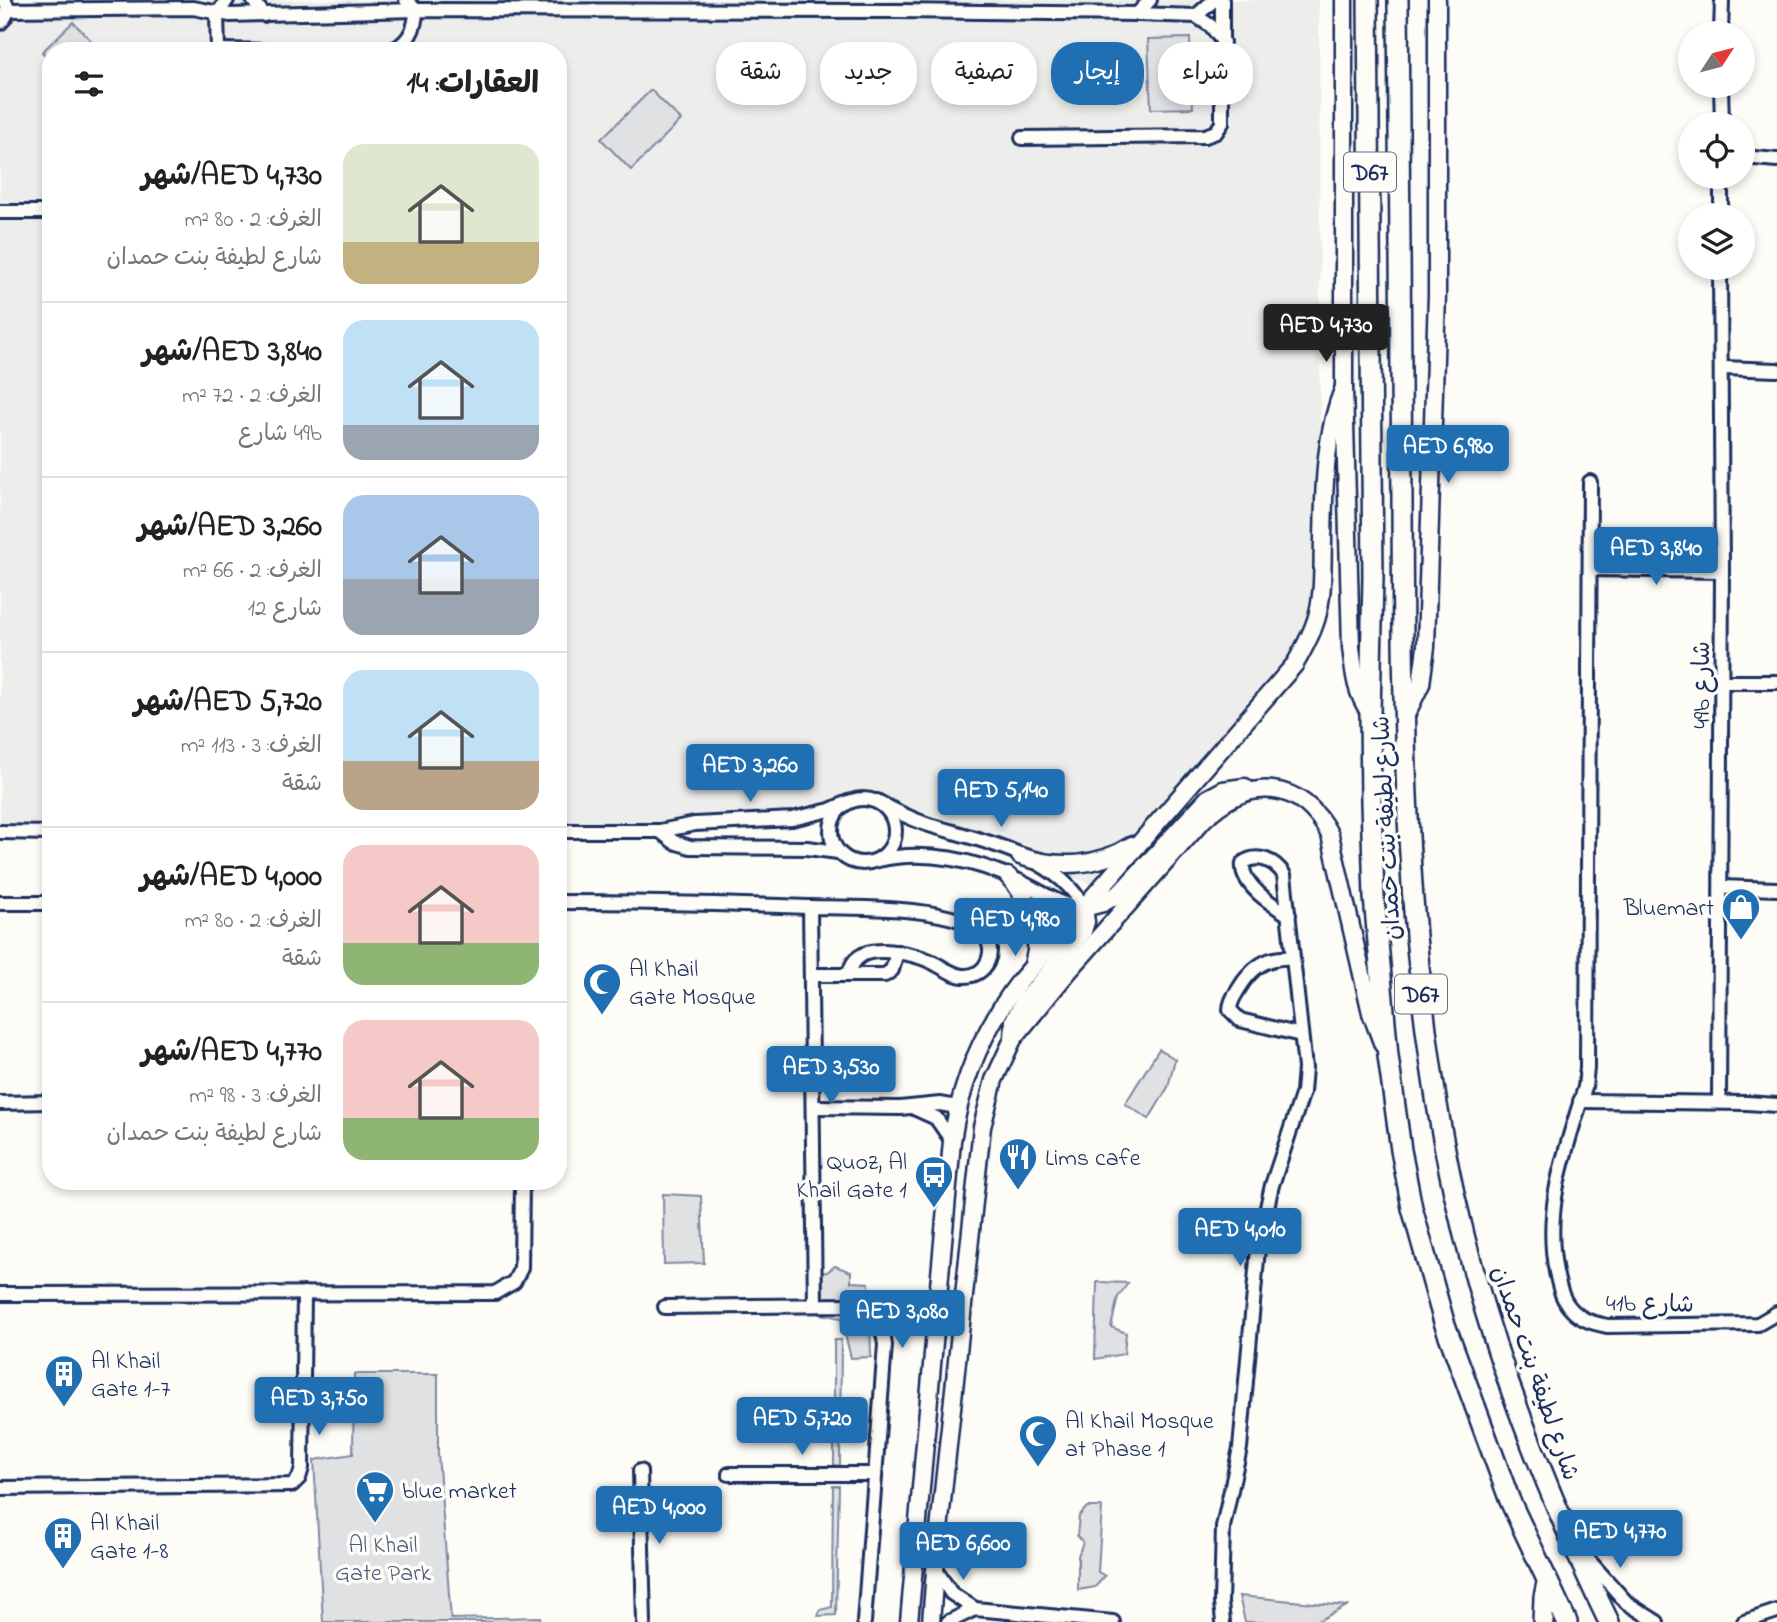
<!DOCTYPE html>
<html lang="ar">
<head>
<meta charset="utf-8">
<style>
  body { margin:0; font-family:"Indie Flower","Playpen Sans Arabic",sans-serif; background:#f6f6f6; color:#222; direction:rtl; height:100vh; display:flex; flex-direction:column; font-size:26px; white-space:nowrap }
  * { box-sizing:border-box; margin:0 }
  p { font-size:23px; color:#767676 }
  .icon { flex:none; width:38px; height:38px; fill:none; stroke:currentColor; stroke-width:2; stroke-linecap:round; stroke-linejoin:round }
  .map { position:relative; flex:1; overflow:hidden; direction:ltr }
  .sheet { position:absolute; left:42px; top:42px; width:525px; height:1148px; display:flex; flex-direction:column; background:#fff; border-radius:28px; box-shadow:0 4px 10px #0003; direction:rtl }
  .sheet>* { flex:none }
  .top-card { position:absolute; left:588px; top:42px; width:665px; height:63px; direction:rtl; display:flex; gap:14px }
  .needle { width:46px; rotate:54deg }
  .controls { position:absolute; left:1678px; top:21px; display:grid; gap:14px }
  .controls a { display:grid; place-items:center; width:77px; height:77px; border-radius:50%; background:#fff; box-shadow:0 4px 10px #0003; font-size:35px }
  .price { position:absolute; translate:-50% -60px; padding:0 16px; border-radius:7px; background:#1f6fb2; color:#fff; font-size:23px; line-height:46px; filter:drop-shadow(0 2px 4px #0008) }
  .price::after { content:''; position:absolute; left:50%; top:42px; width:21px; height:16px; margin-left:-10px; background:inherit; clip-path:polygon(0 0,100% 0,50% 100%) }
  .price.on { background:#222; color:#fff }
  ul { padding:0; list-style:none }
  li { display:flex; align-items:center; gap:21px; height:175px; padding:0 28px }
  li+li { border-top:2px solid #e0e0e0 }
  li span { display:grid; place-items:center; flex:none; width:196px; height:140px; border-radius:21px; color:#555 }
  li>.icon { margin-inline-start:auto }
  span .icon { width:84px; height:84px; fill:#fffc; stroke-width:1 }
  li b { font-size:30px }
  h2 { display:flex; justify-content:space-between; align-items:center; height:84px; padding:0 28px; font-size:30px }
  .chip { padding:0 24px; border-radius:28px; background:#fff; box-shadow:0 4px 10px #0003; font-size:24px; line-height:63px }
  .chip.on { background:#1f6fb2; color:#fff }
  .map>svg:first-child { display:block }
  .built { fill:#edeeec }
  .green { fill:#e0e1e3; stroke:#7e88a0; stroke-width:2 }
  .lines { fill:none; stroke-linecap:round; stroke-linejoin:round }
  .minor-casing { stroke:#1b2f5e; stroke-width:18 }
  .tertiary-casing { stroke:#1b2f5e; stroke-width:21 }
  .primary-casing { stroke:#1b2f5e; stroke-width:24 }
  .minor { stroke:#fdfcf7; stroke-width:12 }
  .tertiary { stroke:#fdfcf7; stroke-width:16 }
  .primary { stroke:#fdfcf7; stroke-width:19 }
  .labels { text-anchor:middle; stroke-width:7; stroke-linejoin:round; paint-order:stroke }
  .shield { fill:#fdfcf7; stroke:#5f6c8c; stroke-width:2 }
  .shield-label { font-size:23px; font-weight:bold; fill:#1b2f5e }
  .street-label { font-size:24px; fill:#1b2f5e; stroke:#fdfcf7 }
  .poi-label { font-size:24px; fill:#1b2f5e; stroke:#fdfcf7; text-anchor:start }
  .park-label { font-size:24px; fill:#4c5c7f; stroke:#fdfcf7 }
</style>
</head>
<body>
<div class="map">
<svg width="1777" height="1622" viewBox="0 0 1777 1622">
  <rect width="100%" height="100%" fill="#fdfcf7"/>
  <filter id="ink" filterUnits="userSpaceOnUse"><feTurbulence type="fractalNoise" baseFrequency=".0143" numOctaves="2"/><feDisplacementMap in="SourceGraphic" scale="14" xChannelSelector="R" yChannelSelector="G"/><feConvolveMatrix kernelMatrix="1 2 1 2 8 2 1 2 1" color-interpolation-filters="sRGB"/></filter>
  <g filter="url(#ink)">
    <polygon class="built" points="0,0 1319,0 1321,629 1094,885 857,803 558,832 558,51 51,51 51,829 0,828"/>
    <g class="green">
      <polygon points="73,22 101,51 51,51 51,60 42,52"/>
      <polygon points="1190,38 1193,108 1151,109 1148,39"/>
      <polygon points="651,90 681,120 631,170 601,139"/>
      <polygon points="1159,1049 1175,1059 1168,1087 1149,1119 1125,1104"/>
      <polygon points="663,1194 701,1196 704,1263 664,1264"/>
      <polygon points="835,1266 851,1272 851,1282 869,1283 871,1357 851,1358 841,1318 819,1314 818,1273 827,1272"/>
      <polygon points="1097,1282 1128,1283 1118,1297 1111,1327 1126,1333 1124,1354 1095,1359"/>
      <polygon points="834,1340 841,1340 840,1466 834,1465"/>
      <polygon points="354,1374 438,1374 438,1454 451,1619 540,1617 541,1622 323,1622 314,1460 353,1454"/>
      <polygon points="833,1486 839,1486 836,1615 818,1616 820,1610 832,1607"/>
      <polygon points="1087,1507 1102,1507 1098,1572 1105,1576 1095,1587 1078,1590 1078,1556 1083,1542 1077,1536 1079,1516"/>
      <polygon points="1239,1596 1347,1606 1316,1622 1245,1622"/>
    </g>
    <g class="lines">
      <g class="minor-casing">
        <g id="minor">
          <polyline points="253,0 264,15"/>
          <polyline points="8,10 193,8 230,15 416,10 895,11 1137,14 1196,16 1211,26 1223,42"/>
          <polyline points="1137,14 1150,0"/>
          <polyline points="1196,16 1214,0"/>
          <path d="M0 23C8 16 10 9 4 0"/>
          <polyline points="1721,33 1722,0"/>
          <polyline points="218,50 271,51"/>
          <polyline points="218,51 217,14 227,0"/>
          <path d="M390 51C408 44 416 29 416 10L406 0"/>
          <polyline points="1721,86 1722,124"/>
          <polyline points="1022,138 1205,136 1216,132 1222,123 1222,0"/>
          <polyline points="1743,157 1777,160"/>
          <polyline points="0,212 51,212"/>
          <polyline points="1721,215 1721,177"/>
          <polyline points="1723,368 1777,370"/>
          <path d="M1590 482 1587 1068 1585 1087C1566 1150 1543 1206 1556 1272 1559 1286 1562 1301 1573 1311 1583 1321 1594 1323 1607 1326L1758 1324 1777 1313"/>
          <polyline points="1590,569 1722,571"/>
          <polyline points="1722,682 1777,682"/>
          <circle cx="863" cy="831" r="32"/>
          <path d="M877 801C893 810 909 818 926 824 977 840 1057 854 1084 908"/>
          <polyline points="558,831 660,831 695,824 792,819 830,810 848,802"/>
          <polyline points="660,831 674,842 690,847 807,848 838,852"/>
          <polyline points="0,832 51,833"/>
          <path d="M878 860C925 849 976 860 1019 881 1040 891 1060 906 1084 908"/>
          <polyline points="1721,887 1777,889"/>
          <path d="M558 902C642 902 725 904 808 907 848 908 957 904 984 935 998 951 986 977 964 976 953 976 941 966 930 961 914 954 874 945 859 957 852 962 851 968 848 975"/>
          <polyline points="0,903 51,903"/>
          <polyline points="810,907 815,1305"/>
          <path d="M1292 958C1266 956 1251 968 1238 990 1234 997 1230 1002 1230 1010L1240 1020 1301 1035"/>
          <polyline points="812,975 885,975 892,970 897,952"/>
          <polyline points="1580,1101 1747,1103 1777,1105"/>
          <polyline points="1719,1102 1722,571 1720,268"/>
          <polyline points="0,1103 51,1102"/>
          <polyline points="814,1107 900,1108 940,1104 957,1107"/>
          <polyline points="914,1108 936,1118 952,1141"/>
          <polyline points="0,1294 495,1293 514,1282 521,1268 522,1181"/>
          <path d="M665 1307 849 1305C871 1309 883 1324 885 1345L864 1622"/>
          <polyline points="640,1471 644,1622"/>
          <polyline points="729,1474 875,1474"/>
          <polyline points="0,1488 292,1485 299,1478 302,1468 304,1293"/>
          <polyline points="1583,1554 1627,1603 1657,1622"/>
          <polyline points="936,1570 951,1593 975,1609 1113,1622"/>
          <polyline points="948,1622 975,1609"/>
          <path d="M1223 1622 1221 1603 1223 1527 1240 1448 1258 1248 1272 1185 1303 1092 1305 1068 1284 875C1275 860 1257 853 1243 863 1240 885 1273 905 1289 915"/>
          <polyline points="1744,1622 1777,1611"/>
        </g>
      </g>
      <g class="tertiary-casing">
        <g id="tertiary">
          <path d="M1344 0V387L1351 647C1354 672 1355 692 1370 713"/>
          <polyline points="1405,717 1421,684 1426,647 1437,294 1437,0"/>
          <path d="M1020 856C1058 869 1098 867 1132 845"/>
          <path d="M1008 876C1032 902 1043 930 1033 965"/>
          <polyline points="1013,1039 1014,1020 1023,1003 1083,931 1086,922 1084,908 1103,903 1120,893 1208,798 1223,790 1245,787"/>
          <path d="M909 1622 952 1141C961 1080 983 1029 1020 981L1295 664C1303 650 1311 636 1316 620 1324 595 1322 567 1323 541 1324 489 1324 435 1344 387"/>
          <path d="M931 1622 936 1558 982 1127 994 1080 1013 1039 1067 973 1204 819C1248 776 1301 779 1330 835L1371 1013 1383 1045"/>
        </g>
      </g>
      <g class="primary-casing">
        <g id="primary">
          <polyline points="1368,0 1373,578 1370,713 1371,802 1374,897 1388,1056 1401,1150 1412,1208 1444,1322 1510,1501 1567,1622"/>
          <path d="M1398 0C1400 166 1402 332 1402 499 1403 731 1404 966 1454 1193 1487 1341 1543 1486 1609 1622"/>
          <polyline points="1543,1622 1544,1597 1547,1583"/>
        </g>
      </g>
      <use href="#minor" class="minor"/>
      <use href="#tertiary" class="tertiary"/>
      <use href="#primary" class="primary"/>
    </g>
  </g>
  <defs>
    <g id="shop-pin" transform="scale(2.0125)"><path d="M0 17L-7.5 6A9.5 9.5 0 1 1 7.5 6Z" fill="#1f6fb2" stroke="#fdfcf7"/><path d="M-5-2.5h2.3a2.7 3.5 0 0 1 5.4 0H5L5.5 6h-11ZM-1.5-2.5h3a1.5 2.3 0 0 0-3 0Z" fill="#fff"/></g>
    <g id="mosque-pin" transform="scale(2.0125)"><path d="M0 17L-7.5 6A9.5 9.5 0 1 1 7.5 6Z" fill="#1f6fb2" stroke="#fdfcf7"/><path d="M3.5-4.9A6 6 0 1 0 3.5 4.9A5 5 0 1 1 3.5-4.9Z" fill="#fff"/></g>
    <g id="restaurant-pin" transform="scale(2.0125)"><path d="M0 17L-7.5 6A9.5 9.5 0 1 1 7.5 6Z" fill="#1f6fb2" stroke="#fdfcf7"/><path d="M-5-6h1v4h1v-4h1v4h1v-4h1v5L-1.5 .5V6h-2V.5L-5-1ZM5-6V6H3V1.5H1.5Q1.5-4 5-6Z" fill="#fff"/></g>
    <g id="bus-pin" transform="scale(2.0125)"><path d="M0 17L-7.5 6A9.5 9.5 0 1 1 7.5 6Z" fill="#1f6fb2" stroke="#fdfcf7"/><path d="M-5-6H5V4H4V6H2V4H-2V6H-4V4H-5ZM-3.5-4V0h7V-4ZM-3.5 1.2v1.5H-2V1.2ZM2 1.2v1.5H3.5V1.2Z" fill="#fff"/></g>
    <g id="building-pin" transform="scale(2.0125)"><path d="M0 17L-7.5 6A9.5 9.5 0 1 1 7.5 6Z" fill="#1f6fb2" stroke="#fdfcf7"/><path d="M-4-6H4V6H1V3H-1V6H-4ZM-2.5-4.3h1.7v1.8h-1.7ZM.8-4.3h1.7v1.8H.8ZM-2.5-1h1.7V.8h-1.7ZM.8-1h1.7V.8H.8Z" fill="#fff"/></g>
    <g id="supermarket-pin" transform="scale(2.0125)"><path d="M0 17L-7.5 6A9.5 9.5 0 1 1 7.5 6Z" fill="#1f6fb2" stroke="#fdfcf7"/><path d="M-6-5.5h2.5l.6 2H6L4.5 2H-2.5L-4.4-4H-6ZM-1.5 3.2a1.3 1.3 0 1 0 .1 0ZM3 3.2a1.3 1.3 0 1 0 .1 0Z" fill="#fff"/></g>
  </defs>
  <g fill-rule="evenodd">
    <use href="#shop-pin" x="1741" y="907"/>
    <use href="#mosque-pin" x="602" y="982"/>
    <use href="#restaurant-pin" x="1018" y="1157"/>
    <use href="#bus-pin" x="934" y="1175"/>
    <use href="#building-pin" x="64" y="1374"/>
    <use href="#mosque-pin" x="1038" y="1434"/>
    <use href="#supermarket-pin" x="375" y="1490"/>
    <use href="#building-pin" x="63" y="1536"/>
  </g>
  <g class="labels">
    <g class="shield">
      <rect x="1344" y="152.5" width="52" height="39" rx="5"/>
      <rect x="1395" y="974.5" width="52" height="39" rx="5"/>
    </g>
    <g class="shield-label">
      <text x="1370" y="180">D67</text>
      <text x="1421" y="1002">D67</text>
    </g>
    <g class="street-label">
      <text transform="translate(1701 685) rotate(-90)" y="8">49b شارع</text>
      <text transform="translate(1386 828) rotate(-93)" y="8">شارع لطيفة بنت حمدان</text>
      <text transform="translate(1650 1303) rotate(1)" y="8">41b شارع</text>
      <text transform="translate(1536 1373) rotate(71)" y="8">شارع لطيفة بنت حمدان</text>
    </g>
    <g class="poi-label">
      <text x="1714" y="915" text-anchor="end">Bluemart</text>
      <text x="629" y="976">Al Khail<tspan x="629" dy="28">Gate Mosque</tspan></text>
      <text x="1045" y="1165">Lims cafe</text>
      <text x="907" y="1169" text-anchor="end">Quoz, Al<tspan x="907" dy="28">Khail Gate 1</tspan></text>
      <text x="91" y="1368">Al Khail<tspan x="91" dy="28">Gate 1-7</tspan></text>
      <text x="1065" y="1428">Al Khail Mosque<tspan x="1065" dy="28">at Phase 1</tspan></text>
      <text x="402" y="1498">blue market</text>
      <text x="90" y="1530">Al Khail<tspan x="90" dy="28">Gate 1-8</tspan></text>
    </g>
    <g class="park-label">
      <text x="383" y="1552">Al Khail<tspan x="383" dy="28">Gate Park</tspan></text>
    </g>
  </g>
</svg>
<div class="controls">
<a><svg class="needle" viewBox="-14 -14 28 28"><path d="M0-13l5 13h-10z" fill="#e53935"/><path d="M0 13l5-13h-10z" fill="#767676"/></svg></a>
<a><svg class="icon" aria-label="locate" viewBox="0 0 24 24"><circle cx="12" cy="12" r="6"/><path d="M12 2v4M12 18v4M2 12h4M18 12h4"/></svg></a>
<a><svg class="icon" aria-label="layers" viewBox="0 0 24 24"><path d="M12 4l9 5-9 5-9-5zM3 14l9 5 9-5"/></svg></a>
</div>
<b class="price on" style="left:1326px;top:364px">AED 4,730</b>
<b class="price" style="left:1448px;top:485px">AED 6,980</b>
<b class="price" style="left:1656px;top:587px">AED 3,840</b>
<b class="price" style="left:750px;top:804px">AED 3,260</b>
<b class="price" style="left:1001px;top:829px">AED 5,140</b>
<b class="price" style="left:1015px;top:958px">AED 4,980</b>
<b class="price" style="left:831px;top:1106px">AED 3,530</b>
<b class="price" style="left:1240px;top:1268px">AED 4,010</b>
<b class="price" style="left:902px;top:1350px">AED 3,080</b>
<b class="price" style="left:319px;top:1437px">AED 3,750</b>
<b class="price" style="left:802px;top:1457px">AED 5,720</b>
<b class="price" style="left:659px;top:1546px">AED 4,000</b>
<b class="price" style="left:1620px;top:1570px">AED 4,770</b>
<b class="price" style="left:963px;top:1582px">AED 6,600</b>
<div class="top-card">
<a class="chip">شراء</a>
<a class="chip on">إيجار</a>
<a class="chip">تصفية</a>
<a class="chip">جديد</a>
<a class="chip">شقة</a>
</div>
<section class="sheet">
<h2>العقارات: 14<svg class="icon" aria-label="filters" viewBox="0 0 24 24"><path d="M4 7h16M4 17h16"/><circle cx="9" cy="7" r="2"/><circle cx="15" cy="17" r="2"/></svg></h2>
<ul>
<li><span style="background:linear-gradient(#dfe7d0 70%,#c2b280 0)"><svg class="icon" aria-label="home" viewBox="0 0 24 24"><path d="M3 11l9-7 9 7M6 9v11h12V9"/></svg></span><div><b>AED 4,730/شهر</b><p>الغرف: 2 · 80 m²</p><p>شارع لطيفة بنت حمدان</p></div></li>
<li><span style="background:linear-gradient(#bfe0f5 75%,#9aa5b1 0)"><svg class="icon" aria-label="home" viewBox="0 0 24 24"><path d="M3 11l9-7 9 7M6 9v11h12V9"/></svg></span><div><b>AED 3,840/شهر</b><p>الغرف: 2 · 72 m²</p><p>49b شارع</p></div></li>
<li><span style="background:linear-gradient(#a9c7e8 60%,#9aa5b1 0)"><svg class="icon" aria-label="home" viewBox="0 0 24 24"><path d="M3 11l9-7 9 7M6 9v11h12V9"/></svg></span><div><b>AED 3,260/شهر</b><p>الغرف: 2 · 66 m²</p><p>شارع 12</p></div></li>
<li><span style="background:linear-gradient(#bfe0f5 65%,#b9a48a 0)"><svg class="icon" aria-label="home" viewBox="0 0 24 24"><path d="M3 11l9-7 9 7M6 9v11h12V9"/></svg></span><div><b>AED 5,720/شهر</b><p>الغرف: 3 · 113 m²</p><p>شقة</p></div></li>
<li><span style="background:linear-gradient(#f6c9c9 70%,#8fb573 0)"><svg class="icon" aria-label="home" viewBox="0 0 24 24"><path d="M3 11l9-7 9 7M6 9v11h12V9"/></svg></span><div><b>AED 4,000/شهر</b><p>الغرف: 2 · 80 m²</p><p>شقة</p></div></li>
<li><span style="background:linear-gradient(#f6c9c9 70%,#8fb573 0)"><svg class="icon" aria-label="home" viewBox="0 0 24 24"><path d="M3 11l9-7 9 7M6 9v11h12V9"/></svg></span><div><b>AED 4,770/شهر</b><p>الغرف: 3 · 98 m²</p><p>شارع لطيفة بنت حمدان</p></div></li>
</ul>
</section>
</div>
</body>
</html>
